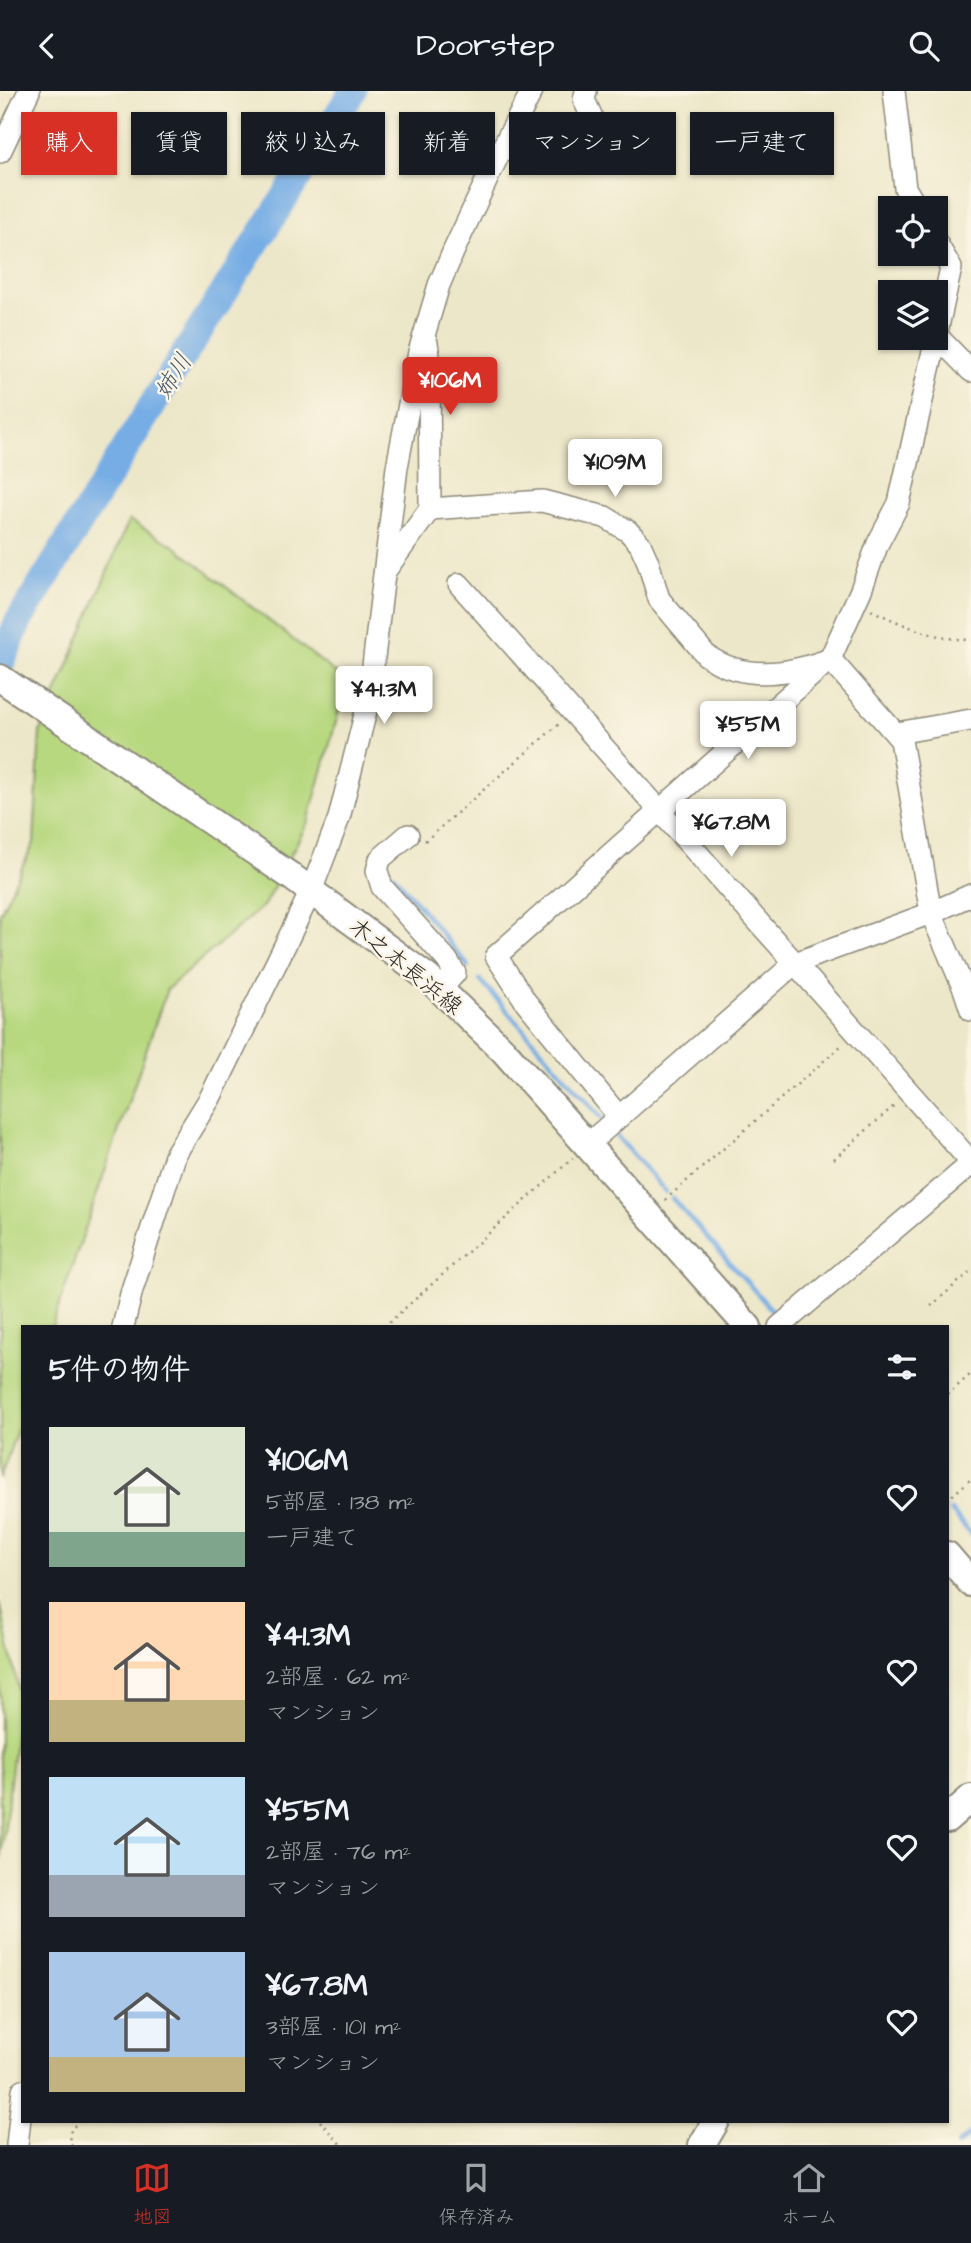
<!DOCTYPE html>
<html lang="ja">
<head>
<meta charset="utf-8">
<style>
  body { margin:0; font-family:"Architects Daughter","Klee One",sans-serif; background:#242831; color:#f1f3f6; height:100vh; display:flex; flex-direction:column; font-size:26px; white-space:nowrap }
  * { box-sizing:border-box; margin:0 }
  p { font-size:23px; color:#9ea1a6 }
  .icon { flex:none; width:38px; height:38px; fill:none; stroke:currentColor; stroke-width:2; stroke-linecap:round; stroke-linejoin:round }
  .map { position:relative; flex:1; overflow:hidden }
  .drawer { position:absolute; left:21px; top:1234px; width:928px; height:798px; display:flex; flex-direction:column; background:#171b24; border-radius:0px; box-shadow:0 2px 5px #0004 }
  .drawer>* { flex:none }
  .hud { position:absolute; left:21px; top:21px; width:929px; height:63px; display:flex; gap:14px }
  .tools { position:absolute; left:878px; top:105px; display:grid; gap:14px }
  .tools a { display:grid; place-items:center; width:70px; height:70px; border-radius:0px; background:#171b24; box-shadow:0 2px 5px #0004; font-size:35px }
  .price { position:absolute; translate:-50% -60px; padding:0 16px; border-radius:7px; background:#fff; color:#222; font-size:23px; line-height:46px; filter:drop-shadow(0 2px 4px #0008) }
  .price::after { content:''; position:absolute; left:50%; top:42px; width:21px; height:16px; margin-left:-10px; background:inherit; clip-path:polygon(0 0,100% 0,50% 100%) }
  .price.on { background:#d93025; color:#fff }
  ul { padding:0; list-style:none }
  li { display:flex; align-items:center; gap:21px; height:175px; padding:0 28px }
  li span { display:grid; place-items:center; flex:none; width:196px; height:140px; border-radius:0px; color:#555 }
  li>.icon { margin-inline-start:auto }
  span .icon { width:84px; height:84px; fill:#fffc; stroke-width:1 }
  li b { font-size:30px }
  h2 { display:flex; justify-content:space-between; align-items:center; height:84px; padding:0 28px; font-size:30px }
  .chip { padding:0 24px; border-radius:0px; background:#171b24; box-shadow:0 2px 5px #0004; font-size:24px; line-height:63px }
  .chip.on { background:#d93025; color:#fff }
  header { display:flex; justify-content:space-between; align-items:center; height:91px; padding:0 28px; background:#171b24; font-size:32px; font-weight:600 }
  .menu { display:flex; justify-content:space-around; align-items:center; height:98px; border-top:2px solid #363941; background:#171b24; font-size:19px; color:#9ea1a6 }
  .menu a { display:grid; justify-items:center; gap:4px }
  .menu .on { color:#d93025 }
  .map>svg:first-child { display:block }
  .green { fill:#b7d87f; stroke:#718255; stroke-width:2 }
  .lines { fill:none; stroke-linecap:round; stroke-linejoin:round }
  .stream { stroke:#76ade5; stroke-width:4.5 }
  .river { stroke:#76ade5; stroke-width:28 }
  .minor-casing { stroke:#8c897a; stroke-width:24 }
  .major-casing { stroke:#8c897a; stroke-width:30 }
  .path { stroke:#8c897a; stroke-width:2.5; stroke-dasharray:2 5; stroke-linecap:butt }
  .minor { stroke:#fff; stroke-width:21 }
  .major { stroke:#fff; stroke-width:26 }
  .labels { text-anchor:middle; stroke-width:5; stroke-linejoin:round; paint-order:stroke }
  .street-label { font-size:23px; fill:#2b2b2b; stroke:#fcf5e5 }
  .water-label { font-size:24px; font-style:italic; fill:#45586c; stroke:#fcf5e5 }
</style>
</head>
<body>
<header><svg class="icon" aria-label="back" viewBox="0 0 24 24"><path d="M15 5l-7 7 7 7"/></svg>Doorstep<svg class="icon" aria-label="search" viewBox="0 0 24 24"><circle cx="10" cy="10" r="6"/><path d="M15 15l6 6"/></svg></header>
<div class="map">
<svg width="971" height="2054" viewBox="0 0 971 2054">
  <rect width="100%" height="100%" fill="#fcf5e5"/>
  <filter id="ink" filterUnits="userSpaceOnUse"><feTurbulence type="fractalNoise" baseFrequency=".0143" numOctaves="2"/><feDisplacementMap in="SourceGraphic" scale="14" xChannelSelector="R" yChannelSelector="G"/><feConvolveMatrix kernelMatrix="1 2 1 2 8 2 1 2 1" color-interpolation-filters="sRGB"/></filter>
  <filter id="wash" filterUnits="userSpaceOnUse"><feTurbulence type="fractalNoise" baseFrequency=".00686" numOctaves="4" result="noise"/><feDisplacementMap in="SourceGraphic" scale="28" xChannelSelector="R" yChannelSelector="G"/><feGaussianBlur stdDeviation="1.57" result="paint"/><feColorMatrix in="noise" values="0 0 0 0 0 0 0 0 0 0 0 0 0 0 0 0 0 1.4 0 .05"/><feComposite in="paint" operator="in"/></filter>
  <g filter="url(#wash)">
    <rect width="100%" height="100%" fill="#ede7c9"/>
    <g class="green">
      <polygon points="129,429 173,454 347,591 308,731 264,814 167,898 52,1235 23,1236 23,1322 0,1388 0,822 34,752 40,641"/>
      <polygon points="0,1512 20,1606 0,1778"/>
    </g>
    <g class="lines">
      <g class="stream">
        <polyline points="393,783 468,875"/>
        <polyline points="480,889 603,1029"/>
        <polyline points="615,1043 666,1101"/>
        <polyline points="672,1107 778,1226"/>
        <polyline points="951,1420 971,1443"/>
        <polyline points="957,2054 971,2042"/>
      </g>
      <polyline class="river" points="0,574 18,531 171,284 353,0"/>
    </g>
  </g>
  <g filter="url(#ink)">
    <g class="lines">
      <g class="minor-casing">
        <g id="minor">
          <polyline points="586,0 584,9 591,24"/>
          <polyline points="894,0 905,97 917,117"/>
          <polyline points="0,61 29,0"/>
          <polyline points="936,151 951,177 936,245"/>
          <polyline points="936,244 971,280"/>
          <polyline points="427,252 429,265 430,418"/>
          <path d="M385 480 430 418 542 410 605 426 628 440 640 453 648 471 659 508 706 564C743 591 790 583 830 568L901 649 931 822 971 804"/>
          <polyline points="459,493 971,1071"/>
          <polyline points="897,642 971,629"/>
          <polyline points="408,744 380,768 377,780 382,796 447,869 455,882 440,899"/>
          <polyline points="619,1026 526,911 496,865 830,568 861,499 878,452 899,412 936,247"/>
          <polyline points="588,1053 795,872 931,822 964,898 971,919"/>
          <polyline points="123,1236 132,1199 176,1062 210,1007 288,848 311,800 339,727 369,608 397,376 419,261 439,194 454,159 497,67 532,0"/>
          <polyline points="779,1236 971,1073"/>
          <polyline points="17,2054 23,1999"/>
        </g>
      </g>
      <g class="major-casing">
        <g id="major">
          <polyline points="0,587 292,786 428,887 503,959 748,1236"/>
          <polyline points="947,1464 971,1492"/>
          <polyline points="947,1728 971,1707"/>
          <polyline points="702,2054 716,2030"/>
        </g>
      </g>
      <g class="path">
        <path d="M871 519C906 535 933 548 971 549"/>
        <polyline points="425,750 560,632"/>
        <polyline points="834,1068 896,1013"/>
        <polyline points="665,1109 842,954"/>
        <polyline points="931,1215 971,1180"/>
        <polyline points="384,1236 573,1067"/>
        <polyline points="947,1304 971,1283"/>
        <polyline points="947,1409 971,1388"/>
        <polyline points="320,2030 341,2054"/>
        <polyline points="72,2054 69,2051 71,2038 80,2030"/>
      </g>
      <use href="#minor" class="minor"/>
      <use href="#major" class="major"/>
    </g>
  </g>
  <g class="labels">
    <g class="street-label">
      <text transform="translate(406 875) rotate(39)" y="8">木之本長浜線</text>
    </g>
    <g class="water-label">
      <text transform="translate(173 285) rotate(-58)" y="8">姉川</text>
    </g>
  </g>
</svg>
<div class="tools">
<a><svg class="icon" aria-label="locate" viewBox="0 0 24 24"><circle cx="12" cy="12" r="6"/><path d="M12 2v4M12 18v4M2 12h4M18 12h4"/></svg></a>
<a><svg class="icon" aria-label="layers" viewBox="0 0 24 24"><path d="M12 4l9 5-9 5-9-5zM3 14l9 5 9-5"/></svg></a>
</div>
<b class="price on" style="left:450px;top:326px">¥106M</b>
<b class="price" style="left:615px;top:408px">¥109M</b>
<b class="price" style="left:384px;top:635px">¥41.3M</b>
<b class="price" style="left:748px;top:670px">¥55M</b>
<b class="price" style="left:731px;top:768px">¥67.8M</b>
<div class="hud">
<a class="chip on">購入</a>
<a class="chip">賃貸</a>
<a class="chip">絞り込み</a>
<a class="chip">新着</a>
<a class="chip">マンション</a>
<a class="chip">一戸建て</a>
</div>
<section class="drawer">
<h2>5件の物件<svg class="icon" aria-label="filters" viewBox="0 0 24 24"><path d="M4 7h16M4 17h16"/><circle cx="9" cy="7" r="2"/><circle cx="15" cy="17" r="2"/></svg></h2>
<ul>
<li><span style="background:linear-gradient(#dfe7d0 75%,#7fa58c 0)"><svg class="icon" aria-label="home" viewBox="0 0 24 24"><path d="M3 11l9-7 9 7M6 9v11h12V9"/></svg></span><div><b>¥106M</b><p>5部屋 · 138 m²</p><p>一戸建て</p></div><svg class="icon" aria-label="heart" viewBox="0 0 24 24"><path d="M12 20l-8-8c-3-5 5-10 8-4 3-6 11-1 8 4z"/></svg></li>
<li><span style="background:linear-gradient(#ffd9b3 70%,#c2b280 0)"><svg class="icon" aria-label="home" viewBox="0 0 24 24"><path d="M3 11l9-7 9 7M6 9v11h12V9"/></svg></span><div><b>¥41.3M</b><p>2部屋 · 62 m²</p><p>マンション</p></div><svg class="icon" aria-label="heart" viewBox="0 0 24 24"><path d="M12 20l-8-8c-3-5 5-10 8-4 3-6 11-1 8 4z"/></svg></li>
<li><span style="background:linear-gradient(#bfe0f5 70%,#9aa5b1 0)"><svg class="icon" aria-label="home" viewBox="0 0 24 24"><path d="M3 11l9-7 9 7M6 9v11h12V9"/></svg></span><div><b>¥55M</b><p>2部屋 · 76 m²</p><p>マンション</p></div><svg class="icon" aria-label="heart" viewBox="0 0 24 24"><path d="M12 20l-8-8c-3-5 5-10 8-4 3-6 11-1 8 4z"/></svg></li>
<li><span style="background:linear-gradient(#a9c7e8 75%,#c2b280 0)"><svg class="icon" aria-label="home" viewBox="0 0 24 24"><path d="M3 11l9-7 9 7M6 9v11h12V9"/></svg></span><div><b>¥67.8M</b><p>3部屋 · 101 m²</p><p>マンション</p></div><svg class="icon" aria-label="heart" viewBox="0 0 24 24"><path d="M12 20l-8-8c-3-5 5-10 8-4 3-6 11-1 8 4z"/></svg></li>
</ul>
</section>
</div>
<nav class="menu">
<a class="on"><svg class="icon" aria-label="map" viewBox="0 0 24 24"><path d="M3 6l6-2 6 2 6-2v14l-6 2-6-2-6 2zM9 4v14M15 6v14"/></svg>地図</a>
<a><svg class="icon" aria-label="saved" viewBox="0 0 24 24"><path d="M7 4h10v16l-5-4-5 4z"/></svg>保存済み</a>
<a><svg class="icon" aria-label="home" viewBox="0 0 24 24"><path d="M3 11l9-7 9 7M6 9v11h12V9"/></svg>ホーム</a>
</nav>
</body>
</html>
